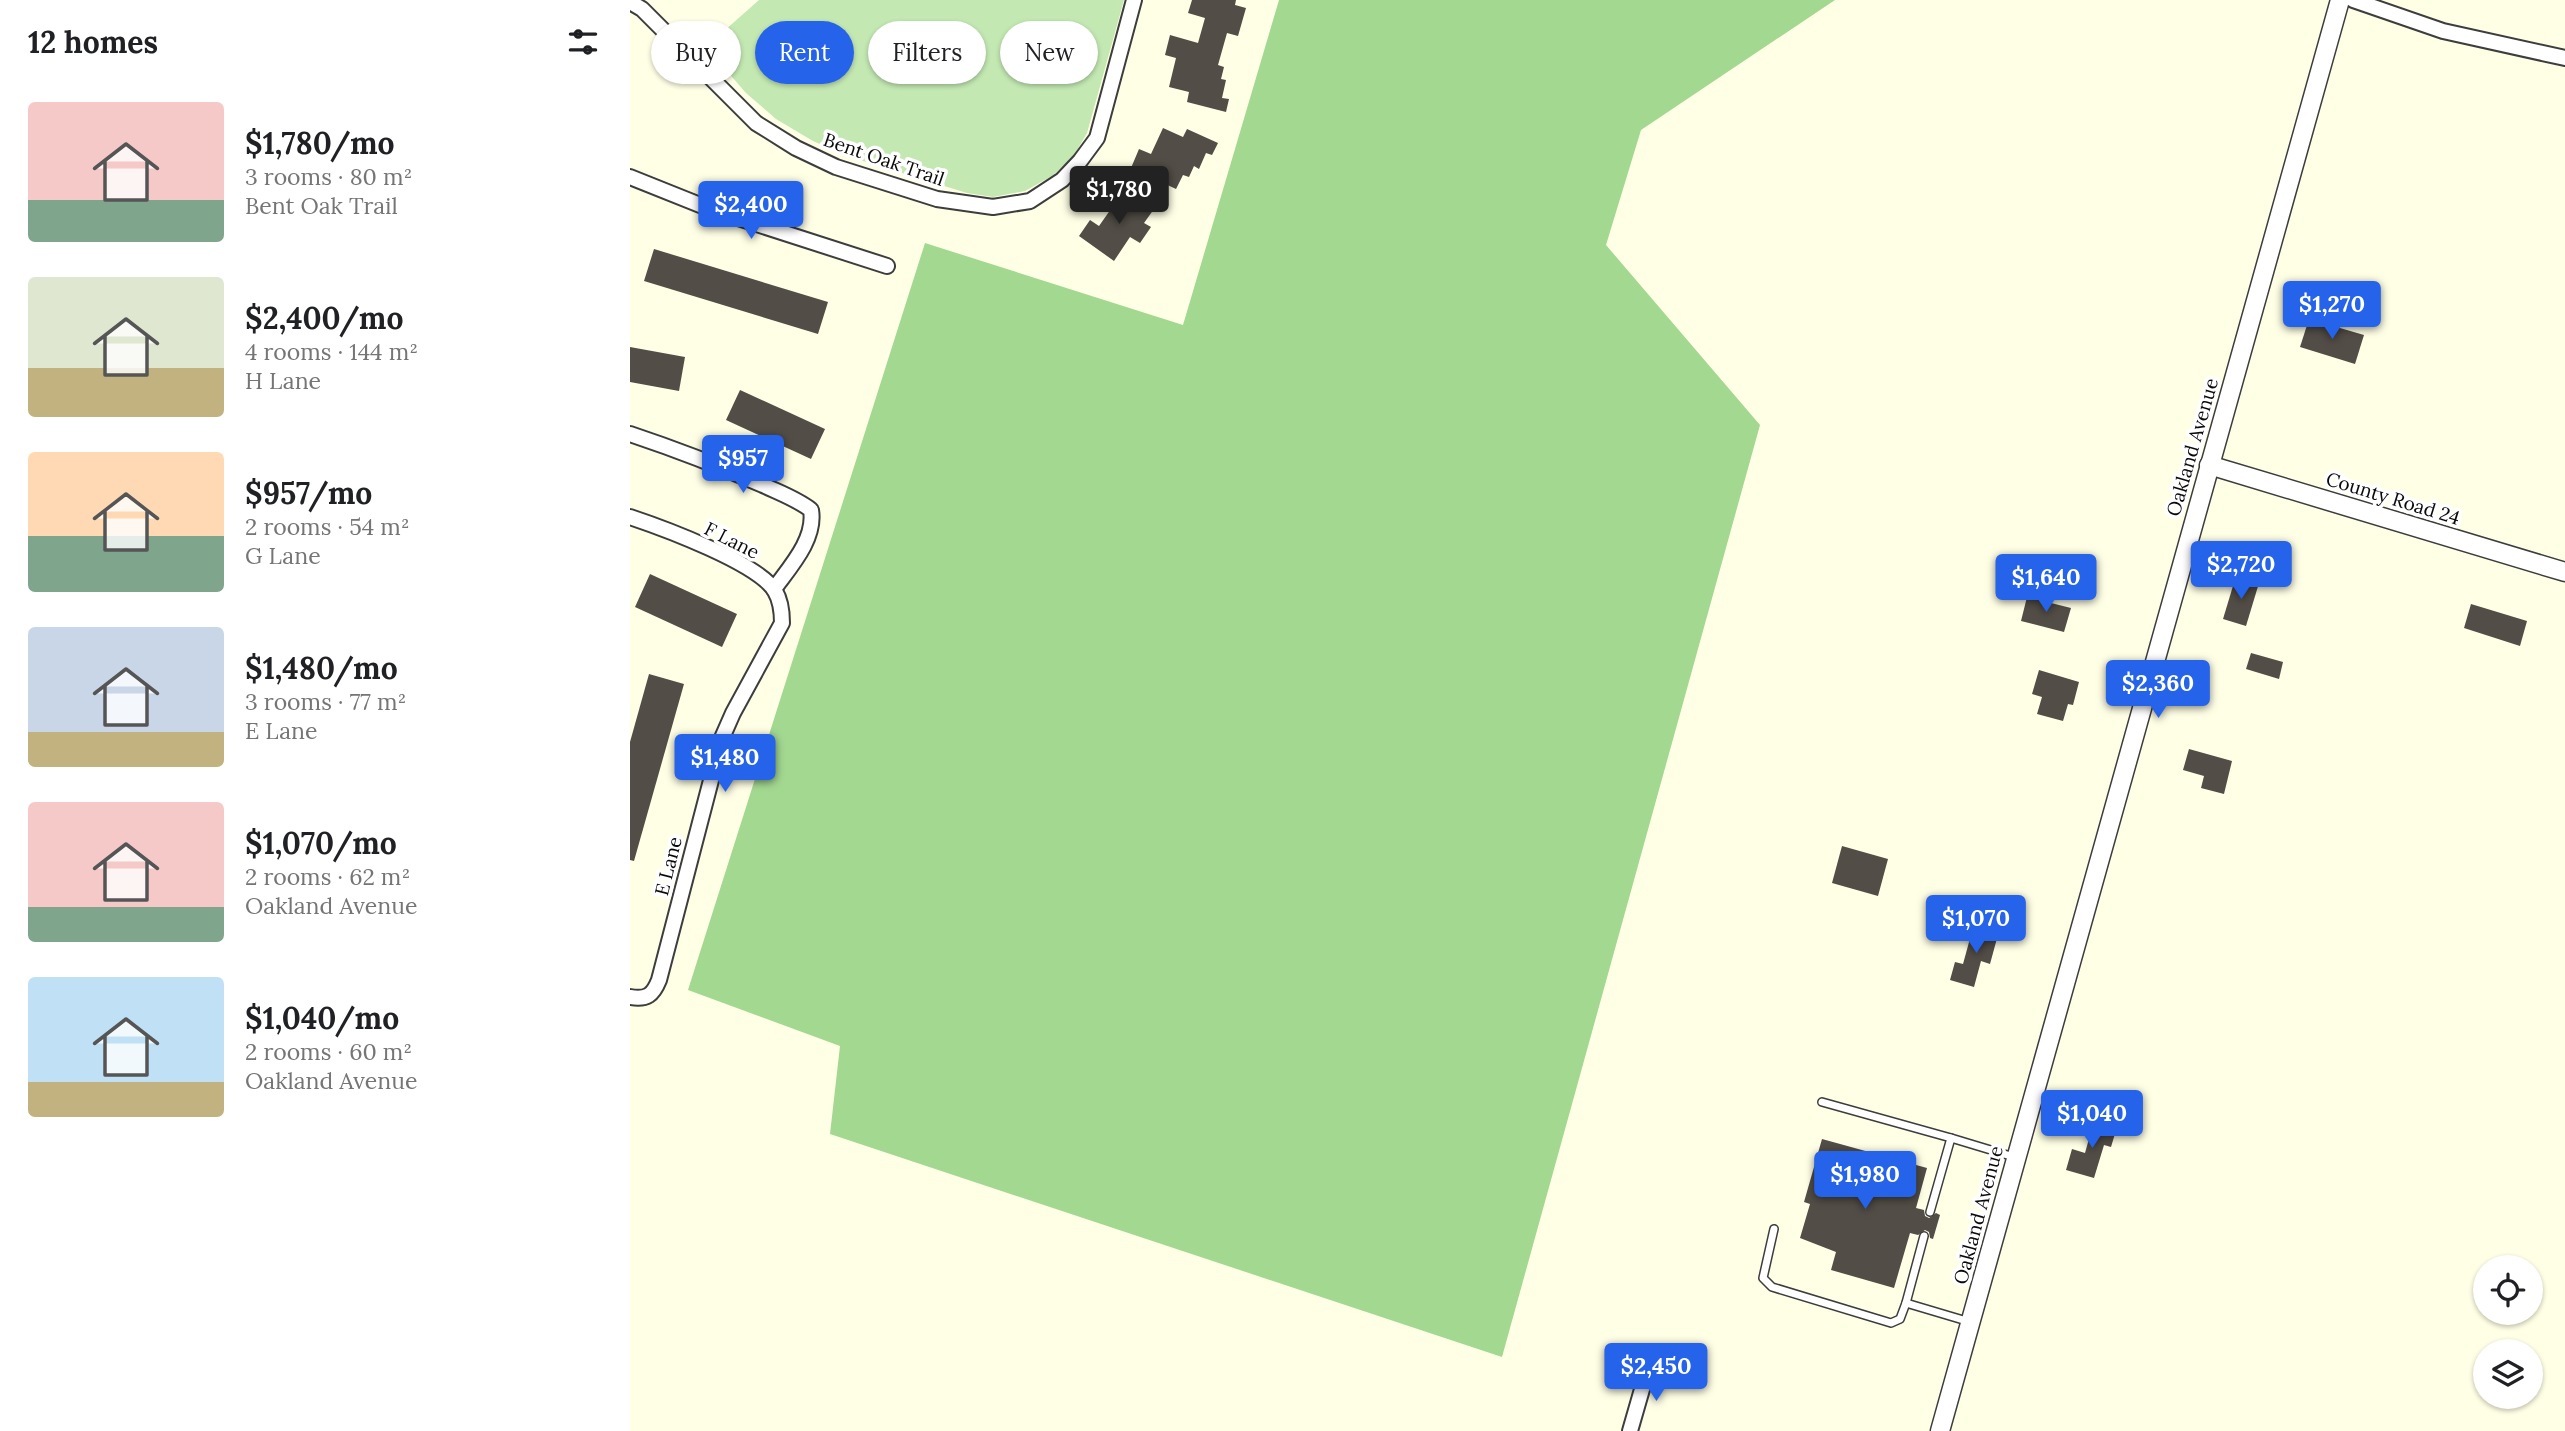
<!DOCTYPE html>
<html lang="en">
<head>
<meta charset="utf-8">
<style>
  body { margin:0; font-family:Lora,serif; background:#f6f6f6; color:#202124; height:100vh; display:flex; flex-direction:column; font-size:26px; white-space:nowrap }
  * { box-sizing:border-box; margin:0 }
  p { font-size:23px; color:#757577 }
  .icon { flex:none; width:38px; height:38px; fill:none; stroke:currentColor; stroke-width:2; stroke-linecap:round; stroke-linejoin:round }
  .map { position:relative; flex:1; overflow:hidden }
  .sheet { display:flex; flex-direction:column; background:#fff; width:630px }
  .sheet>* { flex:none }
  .top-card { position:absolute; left:21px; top:21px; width:665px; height:63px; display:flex; gap:14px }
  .fabs { position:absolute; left:1843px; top:1255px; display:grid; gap:14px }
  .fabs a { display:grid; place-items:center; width:70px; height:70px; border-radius:50%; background:#fff; box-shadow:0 2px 5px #0004; font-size:35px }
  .price { position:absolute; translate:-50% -60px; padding:0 16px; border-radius:7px; background:#2563eb; color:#fff; font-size:23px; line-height:46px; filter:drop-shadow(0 2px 4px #0008) }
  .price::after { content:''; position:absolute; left:50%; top:42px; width:21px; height:16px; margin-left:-10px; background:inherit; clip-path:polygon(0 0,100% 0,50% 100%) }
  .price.active { background:#222; color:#fff }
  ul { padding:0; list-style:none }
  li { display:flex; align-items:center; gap:21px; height:175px; padding:0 28px }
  li span { display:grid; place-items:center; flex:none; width:196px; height:140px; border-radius:7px; color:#555 }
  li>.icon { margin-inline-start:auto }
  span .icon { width:84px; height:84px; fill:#fffc; stroke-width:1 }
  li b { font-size:30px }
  h2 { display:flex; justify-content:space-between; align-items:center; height:84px; padding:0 28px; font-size:30px }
  .tag { padding:0 24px; border-radius:32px; background:#fff; box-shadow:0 2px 5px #0004; font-size:24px; line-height:63px }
  .tag.active { background:#2563eb; color:#fff }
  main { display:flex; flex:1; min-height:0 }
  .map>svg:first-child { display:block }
  .green { fill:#c3e8b2 }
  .forest { fill:#a3d891 }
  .building { fill:#524d46 }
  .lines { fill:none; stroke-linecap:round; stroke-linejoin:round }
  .service-casing { stroke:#3d3d3d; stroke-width:10 }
  .minor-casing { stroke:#3d3d3d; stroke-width:18 }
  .tertiary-casing { stroke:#3d3d3d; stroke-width:21 }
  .service { stroke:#fff; stroke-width:7 }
  .minor { stroke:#fff; stroke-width:14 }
  .tertiary { stroke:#fff; stroke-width:18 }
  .labels { text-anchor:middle; stroke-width:7; stroke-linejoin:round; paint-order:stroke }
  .street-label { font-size:19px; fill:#0a0a0a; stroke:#fff }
</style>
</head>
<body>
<main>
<section class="sheet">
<h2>12 homes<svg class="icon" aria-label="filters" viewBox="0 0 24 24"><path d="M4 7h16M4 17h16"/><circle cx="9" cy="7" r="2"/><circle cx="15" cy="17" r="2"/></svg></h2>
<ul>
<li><span style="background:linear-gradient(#f6c9c9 70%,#7fa58c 0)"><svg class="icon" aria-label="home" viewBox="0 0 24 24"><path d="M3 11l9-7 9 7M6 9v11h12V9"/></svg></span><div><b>$1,780/mo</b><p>3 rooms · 80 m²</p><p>Bent Oak Trail</p></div></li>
<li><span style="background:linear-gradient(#dfe7d0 65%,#c2b280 0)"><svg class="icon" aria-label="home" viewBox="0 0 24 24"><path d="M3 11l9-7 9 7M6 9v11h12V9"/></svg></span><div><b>$2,400/mo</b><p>4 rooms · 144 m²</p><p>H Lane</p></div></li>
<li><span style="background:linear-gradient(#ffd9b3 60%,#7fa58c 0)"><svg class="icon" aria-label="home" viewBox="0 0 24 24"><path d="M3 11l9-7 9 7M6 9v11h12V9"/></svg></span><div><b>$957/mo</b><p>2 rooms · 54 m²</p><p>G Lane</p></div></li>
<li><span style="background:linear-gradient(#c9d6e8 75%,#c2b280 0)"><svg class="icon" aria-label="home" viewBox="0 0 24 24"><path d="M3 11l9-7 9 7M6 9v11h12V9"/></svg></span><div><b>$1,480/mo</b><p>3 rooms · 77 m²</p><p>E Lane</p></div></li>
<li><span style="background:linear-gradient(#f6c9c9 75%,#7fa58c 0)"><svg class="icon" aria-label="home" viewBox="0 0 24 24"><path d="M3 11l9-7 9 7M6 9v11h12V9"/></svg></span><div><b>$1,070/mo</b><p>2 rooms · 62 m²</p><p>Oakland Avenue</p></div></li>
<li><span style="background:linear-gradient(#bfe0f5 75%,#c2b280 0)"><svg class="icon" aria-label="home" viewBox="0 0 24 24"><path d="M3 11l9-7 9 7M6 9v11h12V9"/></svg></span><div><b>$1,040/mo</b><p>2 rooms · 60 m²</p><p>Oakland Avenue</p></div></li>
</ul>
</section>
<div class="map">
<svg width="1935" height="1431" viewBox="0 0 1935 1431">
  <rect width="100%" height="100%" fill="#ffffe6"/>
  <polygon class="green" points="129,0 494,0 457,133 443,157 422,176 395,191 363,197 337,193 220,157 183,141 146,119 116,93 76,47"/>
  <polygon class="forest" points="649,0 1205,0 1011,130 976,245 1130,425 872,1357 200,1134 210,1046 58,990 295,243 553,325"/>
  <g class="building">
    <polygon points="562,0 606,0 605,5 616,8 608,36 597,33 588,65 594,67 591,79 596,80 592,98 599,99 596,112 557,102 559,92 539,87 546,58 535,55 540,35 568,43 575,18 558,13"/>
    <polygon points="533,128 553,137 557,129 588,143 582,155 576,153 569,169 564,166 559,177 553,175 546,189 501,168 509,149 521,154"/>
    <polygon points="495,189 524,209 514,223 521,227 510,243 500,237 484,261 449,236 460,220 469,226"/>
    <polygon points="24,249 198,302 188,334 14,281"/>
    <polygon points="1679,319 1734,335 1725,364 1670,347"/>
    <polygon points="0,347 55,357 49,391 0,382"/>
    <polygon points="110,390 195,429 181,459 96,420"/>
    <polygon points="20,574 107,614 92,647 5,607"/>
    <polygon points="1606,576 1629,583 1616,626 1593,619"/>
    <polygon points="1397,597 1441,608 1434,632 1391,621"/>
    <polygon points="1841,604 1897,621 1890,646 1834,628"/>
    <polygon points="1621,653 1653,662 1649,679 1616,669"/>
    <polygon points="1409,670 1449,682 1443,705 1438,704 1433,721 1407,714 1412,697 1402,694"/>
    <polygon points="19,674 54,684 4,861 0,860 0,742"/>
    <polygon points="1559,749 1602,761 1594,794 1571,788 1574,776 1553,770"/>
    <polygon points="1212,846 1258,859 1248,896 1202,883"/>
    <polygon points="1344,924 1369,931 1360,964 1351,961 1344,987 1320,980 1325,962 1333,964"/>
    <polygon points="1464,1121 1487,1127 1481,1147 1474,1145 1464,1178 1436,1170 1442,1149 1455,1153"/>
    <polygon points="1192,1139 1297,1168 1286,1208 1294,1210 1295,1216 1299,1218 1306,1213 1310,1215 1303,1239 1300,1238 1299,1232 1295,1230 1288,1235 1280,1233 1264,1288 1201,1270 1206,1252 1170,1238 1180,1204 1174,1202"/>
  </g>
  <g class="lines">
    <g class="service-casing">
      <g id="service">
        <polyline points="1192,1102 1321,1138"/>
        <polyline points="1300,1212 1321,1138 1384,1157"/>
        <polyline points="1144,1229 1133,1278 1142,1287 1261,1323 1270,1319 1276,1303 1340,1322"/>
        <polyline points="1276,1303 1294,1236"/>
      </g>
    </g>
    <g class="minor-casing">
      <g id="minor">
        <polyline points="1723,0 1813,31 1935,58"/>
        <polyline points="0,2 12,9 126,123 166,148 206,167 307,199 363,207 400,201 432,180 450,161 467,138 504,0"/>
        <polyline points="0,177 80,209 257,266"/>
        <path d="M0 434C45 449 89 466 133 485 150 493 167 499 181 510 186 539 160 567 144 589"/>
        <path d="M0 517C33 528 128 563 145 591 151 601 152 612 152 623L103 713 92 738 29 980C23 995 17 1000 0 997"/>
        <polyline points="1000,1431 1019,1365"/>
      </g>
    </g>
    <g class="tertiary-casing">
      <g id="tertiary">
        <polyline points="1579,465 1935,572"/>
        <polyline points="1310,1431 1710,0"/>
      </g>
    </g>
    <use href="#service" class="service"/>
    <use href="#minor" class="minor"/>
    <use href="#tertiary" class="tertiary"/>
  </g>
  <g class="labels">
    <g class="street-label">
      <text transform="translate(254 159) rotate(19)" y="7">Bent Oak Trail</text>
      <text transform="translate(1562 447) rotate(-74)" y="7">Oakland Avenue</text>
      <text transform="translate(1763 498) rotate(17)" y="7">County Road 24</text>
      <text transform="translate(102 540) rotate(27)" y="7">F Lane</text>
      <text transform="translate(38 866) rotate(-76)" y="7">E Lane</text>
      <text transform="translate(1348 1215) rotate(-75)" y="7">Oakland Avenue</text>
    </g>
  </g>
</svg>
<div class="fabs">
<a><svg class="icon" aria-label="locate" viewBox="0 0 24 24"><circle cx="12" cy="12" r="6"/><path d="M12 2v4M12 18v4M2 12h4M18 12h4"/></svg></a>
<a><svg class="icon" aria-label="layers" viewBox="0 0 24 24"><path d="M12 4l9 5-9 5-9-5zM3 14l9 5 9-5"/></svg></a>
</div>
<b class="price active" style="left:489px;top:226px">$1,780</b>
<b class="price" style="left:121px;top:241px">$2,400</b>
<b class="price" style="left:1702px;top:341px">$1,270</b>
<b class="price" style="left:113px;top:495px">$957</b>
<b class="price" style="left:1611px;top:601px">$2,720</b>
<b class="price" style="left:1416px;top:614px">$1,640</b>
<b class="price" style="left:1528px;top:720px">$2,360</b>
<b class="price" style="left:95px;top:794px">$1,480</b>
<b class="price" style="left:1346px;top:955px">$1,070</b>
<b class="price" style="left:1462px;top:1150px">$1,040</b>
<b class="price" style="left:1235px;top:1211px">$1,980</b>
<b class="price" style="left:1026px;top:1403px">$2,450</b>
<div class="top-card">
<a class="tag">Buy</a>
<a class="tag active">Rent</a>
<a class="tag">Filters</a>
<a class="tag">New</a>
</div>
</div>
</main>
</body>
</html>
